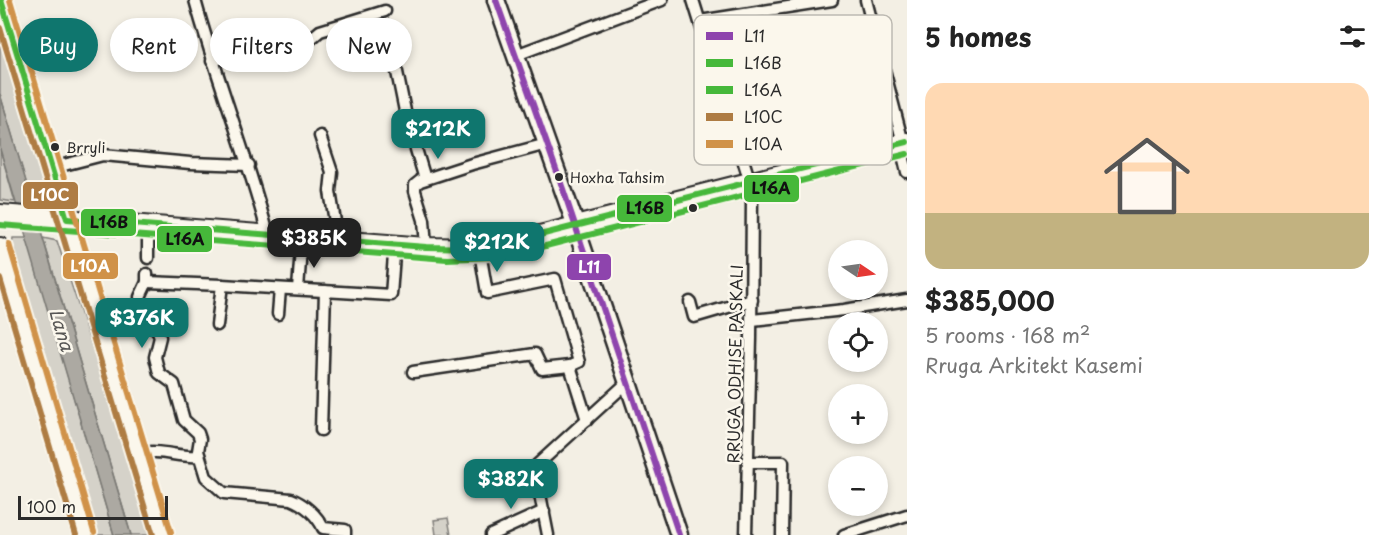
<!DOCTYPE html>
<html lang="en">
<head>
<meta charset="utf-8">
<style>
  body { margin:0; font-family:"Playpen Sans",sans-serif; background:#f2f2f2; color:#222; height:100vh; display:flex; flex-direction:column; font-size:22px; white-space:nowrap }
  * { box-sizing:border-box; margin:0 }
  p { font-size:20px; color:#767676 }
  .icon { flex:none; width:33px; height:33px; fill:none; stroke:currentColor; stroke-width:2; stroke-linecap:round; stroke-linejoin:round }
  .map { position:relative; flex:1; overflow:hidden }
  .details { display:flex; flex-direction:column; background:#fff; width:480px }
  .details>* { flex:none }
  .guide { position:absolute; left:18px; top:18px; width:570px; height:54px; display:flex; gap:12px }
  .needle { width:39px; rotate:103deg }
  .controls { position:absolute; left:828px; top:240px; display:grid; gap:12px }
  .controls a { display:grid; place-items:center; width:60px; height:60px; border-radius:50%; background:#fff; box-shadow:0 3px 9px #0003; font-size:30px }
  .scale { position:absolute; left:18px; bottom:15px; width:150px; box-sizing:border-box; padding-left:6px; border:3px solid #2b2b2b; border-top:0; font-size:16px; line-height:21px; white-space:nowrap; color:#2b2b2b; -webkit-text-stroke:4px #fbf7ec; paint-order:stroke }
  .price { position:absolute; translate:-50% -51px; padding:0 14px; border-radius:12px; background:#0f766e; color:#fff; font-size:20px; line-height:39px; filter:drop-shadow(0 2px 3px #0008) }
  .price::after { content:''; position:absolute; left:50%; top:36px; width:18px; height:14px; margin-left:-9px; background:inherit; clip-path:polygon(0 0,100% 0,50% 100%) }
  .price.active { background:#222; color:#fff }
  ul { padding:0; list-style:none }
  li { display:grid; align-content:center; gap:12px; height:318px; padding:0 18px }
  li+li { border-top:2px solid #e0e0e0 }
  li span { display:grid; place-items:center; height:186px; border-radius:18px; color:#555 }
  li>.icon { margin-inline-start:auto }
  span .icon { width:108px; height:108px; fill:#fffc; stroke-width:1 }
  li b { font-size:26px }
  h2 { display:flex; justify-content:space-between; align-items:center; height:72px; padding:0 18px; font-size:26px }
  .tag { padding:0 21px; border-radius:27px; background:#fff; box-shadow:0 3px 9px #0003; font-size:21px; line-height:54px }
  .tag.active { background:#0f766e; color:#fff }
  main { display:flex; flex:1; min-height:0 }
  .map>svg:first-child { display:block }
  .green { fill:#d5d2c9; stroke:#807e7a; stroke-width:1.5 }
  .water { fill:#aca9a2; stroke:#787772; stroke-width:1.5 }
  .lines { fill:none; stroke-linecap:round; stroke-linejoin:round }
  .street-casing { stroke:#2b2b2b; stroke-width:15 }
  .secondary-casing { stroke:#2b2b2b; stroke-width:21 }
  .primary-casing { stroke:#2b2b2b; stroke-width:22 }
  .street { stroke:#fbf7ec; stroke-width:10 }
  .secondary { stroke:#fbf7ec; stroke-width:16 }
  .primary { stroke:#fbf7ec; stroke-width:18 }
  .bus-1-casing { stroke:#fbf7ec; stroke-width:10 }
  .bus-2-casing { stroke:#fbf7ec; stroke-width:10 }
  .bus-3-casing { stroke:#fbf7ec; stroke-width:10 }
  .bus-4-casing { stroke:#fbf7ec; stroke-width:10 }
  .bus-5-casing { stroke:#fbf7ec; stroke-width:10 }
  .bus-1 { stroke:#8e44ad; stroke-width:6 }
  .bus-2 { stroke:#46b83a; stroke-width:6 }
  .bus-3 { stroke:#46b83a; stroke-width:6 }
  .bus-4 { stroke:#ae7c43; stroke-width:6 }
  .bus-5 { stroke:#d09248; stroke-width:6 }
  .bus-dot { fill:#2b2b2b; stroke:#fbf7ec; stroke-width:2 }
  .labels { text-anchor:middle; stroke-width:5; stroke-linejoin:round; paint-order:stroke }
  .bus-label { font-size:14px; fill:#2b2b2b; stroke:#fbf7ec; text-anchor:start }
  .street-label { font-size:16px; fill:#2b2b2b; stroke:#fbf7ec }
  .water-label { font-size:18px; font-style:italic; fill:#585755; stroke:#fbf7ec }
  .key { fill:#fbf7ec; stroke:#bdbab2; stroke-width:1.5 }
  .key-label { font-size:16px; fill:#2b2b2b }
  .line-badge { stroke:#fbf7ec; stroke-width:2 }
  .badge-label { font-size:16px; text-anchor:middle; font-weight:bold; fill:#fff }
  .pale-badge-label { font-size:16px; text-anchor:middle; font-weight:bold; fill:#111 }
</style>
</head>
<body>
<main>
<div class="map">
<svg width="907" height="535" viewBox="0 0 907 535">
  <rect width="100%" height="100%" fill="#f3efe4"/>
  <filter id="ink" filterUnits="userSpaceOnUse"><feTurbulence type="fractalNoise" baseFrequency=".0167" numOctaves="2"/><feDisplacementMap in="SourceGraphic" scale="12" xChannelSelector="R" yChannelSelector="G"/><feConvolveMatrix kernelMatrix="1 2 1 2 8 2 1 2 1" color-interpolation-filters="sRGB"/></filter>
  <g filter="url(#ink)">
    <g class="green">
      <polygon points="0,34 47,196 47,201 43,204 32,203 0,94"/>
      <polygon points="0,149 15,202 0,200"/>
      <polygon points="13,238 27,238 114,535 96,535 11,252"/>
      <polygon points="43,238 57,241 116,420 149,535 131,535"/>
      <polygon points="448,518 451,535 436,535 434,520"/>
    </g>
    <polygon class="water" points="0,94 131,535 114,535 0,149"/>
    <g class="lines">
      <g class="street-casing">
        <g id="street">
          <path d="M195 0C216 77 245 150 266 227V234"/>
          <polyline points="693,0 750,182"/>
          <polyline points="866,0 903,143"/>
          <polyline points="700,21 832,0"/>
          <polyline points="384,43 397,72 406,116 425,179"/>
          <polyline points="516,55 662,0"/>
          <polyline points="212,61 277,41 293,45 306,43 320,31 385,11"/>
          <polyline points="320,136 332,172 330,191 338,240"/>
          <polyline points="903,155 907,172"/>
          <polyline points="52,168 103,155 190,163 249,165"/>
          <polyline points="426,247 424,220 415,191 415,185 420,181 472,164 547,144"/>
          <polyline points="148,258 148,236"/>
          <polyline points="481,258 487,293 555,279 579,362 570,366 587,420"/>
          <path d="M147 274V282L140 297 145 318 158 331 160 337 155 357 159 373 174 384 184 420 198 433 200 439 198 451 206 477 224 493 291 499C304 504 317 515 323 528L345 530V535"/>
          <polyline points="147,282 222,285 391,295 394,255"/>
          <polyline points="298,289 301,248"/>
          <polyline points="690,302 694,317 752,300"/>
          <polyline points="278,314 280,289"/>
          <polyline points="752,320 844,310 907,300"/>
          <polyline points="217,325 222,285"/>
          <polyline points="413,372 535,354 542,369 570,366"/>
          <polyline points="321,430 325,291"/>
          <path d="M138 454C159 448 178 458 199 456"/>
          <polyline points="749,462 783,462 782,535"/>
          <polyline points="491,535 544,511"/>
          <polyline points="548,535 536,474 537,465 629,381"/>
          <polyline points="746,535 751,338 752,194"/>
          <polyline points="844,535 907,515"/>
        </g>
      </g>
      <g class="secondary-casing">
        <g id="secondary">
          <polyline points="496,0 576,226"/>
          <polyline points="579,237 679,535"/>
        </g>
      </g>
      <g class="primary-casing">
        <g id="primary">
          <polyline points="1,0 162,535"/>
          <polyline points="0,214 426,247 481,248 524,239 907,142"/>
          <polyline points="0,247 85,535"/>
        </g>
      </g>
      <use href="#street" class="street"/>
      <use href="#secondary" class="secondary"/>
      <use href="#primary" class="primary"/>
      <g class="bus-1-casing">
        <polyline id="bus-1" points="496,0 563,189 679,535"/>
      </g>
      <g class="bus-2-casing">
        <polyline id="bus-2" points="1,0 67,219 426,247 481,248 524,239 907,142"/>
      </g>
      <g class="bus-3-casing">
        <polyline id="bus-3" points="0,225 447,259 492,257 526,251 907,154"/>
      </g>
      <g class="bus-4-casing">
        <g id="bus-4">
          <polyline points="0,28 153,535"/>
          <polyline points="0,279 76,535"/>
        </g>
      </g>
      <g class="bus-5-casing">
        <g id="bus-5">
          <polyline points="10,0 171,532"/>
          <polyline points="9,244 94,532"/>
        </g>
      </g>
      <use href="#bus-1" class="bus-1"/>
      <use href="#bus-2" class="bus-2"/>
      <use href="#bus-3" class="bus-3"/>
      <use href="#bus-4" class="bus-4"/>
      <use href="#bus-5" class="bus-5"/>
    </g>
  </g>
  <g class="bus-dot">
    <circle cx="55" cy="147" r="5"/>
    <circle cx="559" cy="177" r="5"/>
    <circle cx="693" cy="208" r="5"/>
  </g>
  <g class="labels">
    <g class="bus-label">
      <text x="66" y="153">Brryli</text>
      <text x="570" y="183">Hoxha Tahsim</text>
    </g>
    <g class="street-label">
      <text transform="translate(735 364) rotate(-89)" y="6">RRUGA ODHISE PASKALI</text>
    </g>
    <g class="water-label">
      <text transform="translate(61 330) rotate(73)" y="6">Lana</text>
    </g>
  </g>
  <rect x="694" y="15" width="198" height="150" rx="9" class="key"/>
  <rect x="706" y="32" width="27" height="8" fill="#8e44ad"/>
  <rect x="706" y="59" width="27" height="8" fill="#46b83a"/>
  <rect x="706" y="86" width="27" height="8" fill="#46b83a"/>
  <rect x="706" y="113" width="27" height="8" fill="#ae7c43"/>
  <rect x="706" y="140" width="27" height="8" fill="#d09248"/>
  <g class="key-label">
    <text x="744" y="42">L11</text>
    <text x="744" y="69">L16B</text>
    <text x="744" y="96">L16A</text>
    <text x="744" y="123">L10C</text>
    <text x="744" y="150">L10A</text>
  </g>
  <g class="line-badge">
    <rect x="743" y="174" width="57" height="29" rx="6" fill="#46b83a"/>
    <rect x="22" y="181" width="57" height="29" rx="6" fill="#ae7c43"/>
    <rect x="616" y="194" width="57" height="29" rx="6" fill="#46b83a"/>
    <rect x="80" y="208" width="57" height="29" rx="6" fill="#46b83a"/>
    <rect x="156" y="225" width="57" height="28" rx="6" fill="#46b83a"/>
    <rect x="62" y="252" width="57" height="28" rx="6" fill="#d09248"/>
    <rect x="566" y="253" width="46" height="28" rx="6" fill="#8e44ad"/>
  </g>
  <g class="badge-label">
    <text x="50" y="201">L10C</text>
    <text x="90" y="272">L10A</text>
    <text x="589" y="273">L11</text>
  </g>
  <g class="pale-badge-label">
    <text x="771" y="194">L16A</text>
    <text x="645" y="214">L16B</text>
    <text x="109" y="228">L16B</text>
    <text x="185" y="245">L16A</text>
  </g>
</svg>
<div class="controls">
<a><svg class="needle" viewBox="-14 -14 28 28"><path d="M0-13l5 13h-10z" fill="#e53935"/><path d="M0 13l5-13h-10z" fill="#767676"/></svg></a>
<a><svg class="icon" aria-label="locate" viewBox="0 0 24 24"><circle cx="12" cy="12" r="6"/><path d="M12 2v4M12 18v4M2 12h4M18 12h4"/></svg></a>
<a>+</a>
<a>−</a>
</div>
<div class="scale">100 m</div>
<b class="price" style="left:438px;top:160px">$212K</b>
<b class="price active" style="left:314px;top:269px">$385K</b>
<b class="price" style="left:497px;top:273px">$212K</b>
<b class="price" style="left:142px;top:349px">$376K</b>
<b class="price" style="left:511px;top:510px">$382K</b>
<div class="guide">
<a class="tag active">Buy</a>
<a class="tag">Rent</a>
<a class="tag">Filters</a>
<a class="tag">New</a>
</div>
</div>
<section class="details">
<h2>5 homes<svg class="icon" aria-label="filters" viewBox="0 0 24 24"><path d="M4 7h16M4 17h16"/><circle cx="9" cy="7" r="2"/><circle cx="15" cy="17" r="2"/></svg></h2>
<ul>
<li><span style="background:linear-gradient(#ffd9b3 70%,#c2b280 0)"><svg class="icon" aria-label="home" viewBox="0 0 24 24"><path d="M3 11l9-7 9 7M6 9v11h12V9"/></svg></span><div><b>$385,000</b><p>5 rooms · 168 m²</p><p>Rruga Arkitekt Kasemi</p></div></li>
</ul>
</section>
</main>
</body>
</html>
